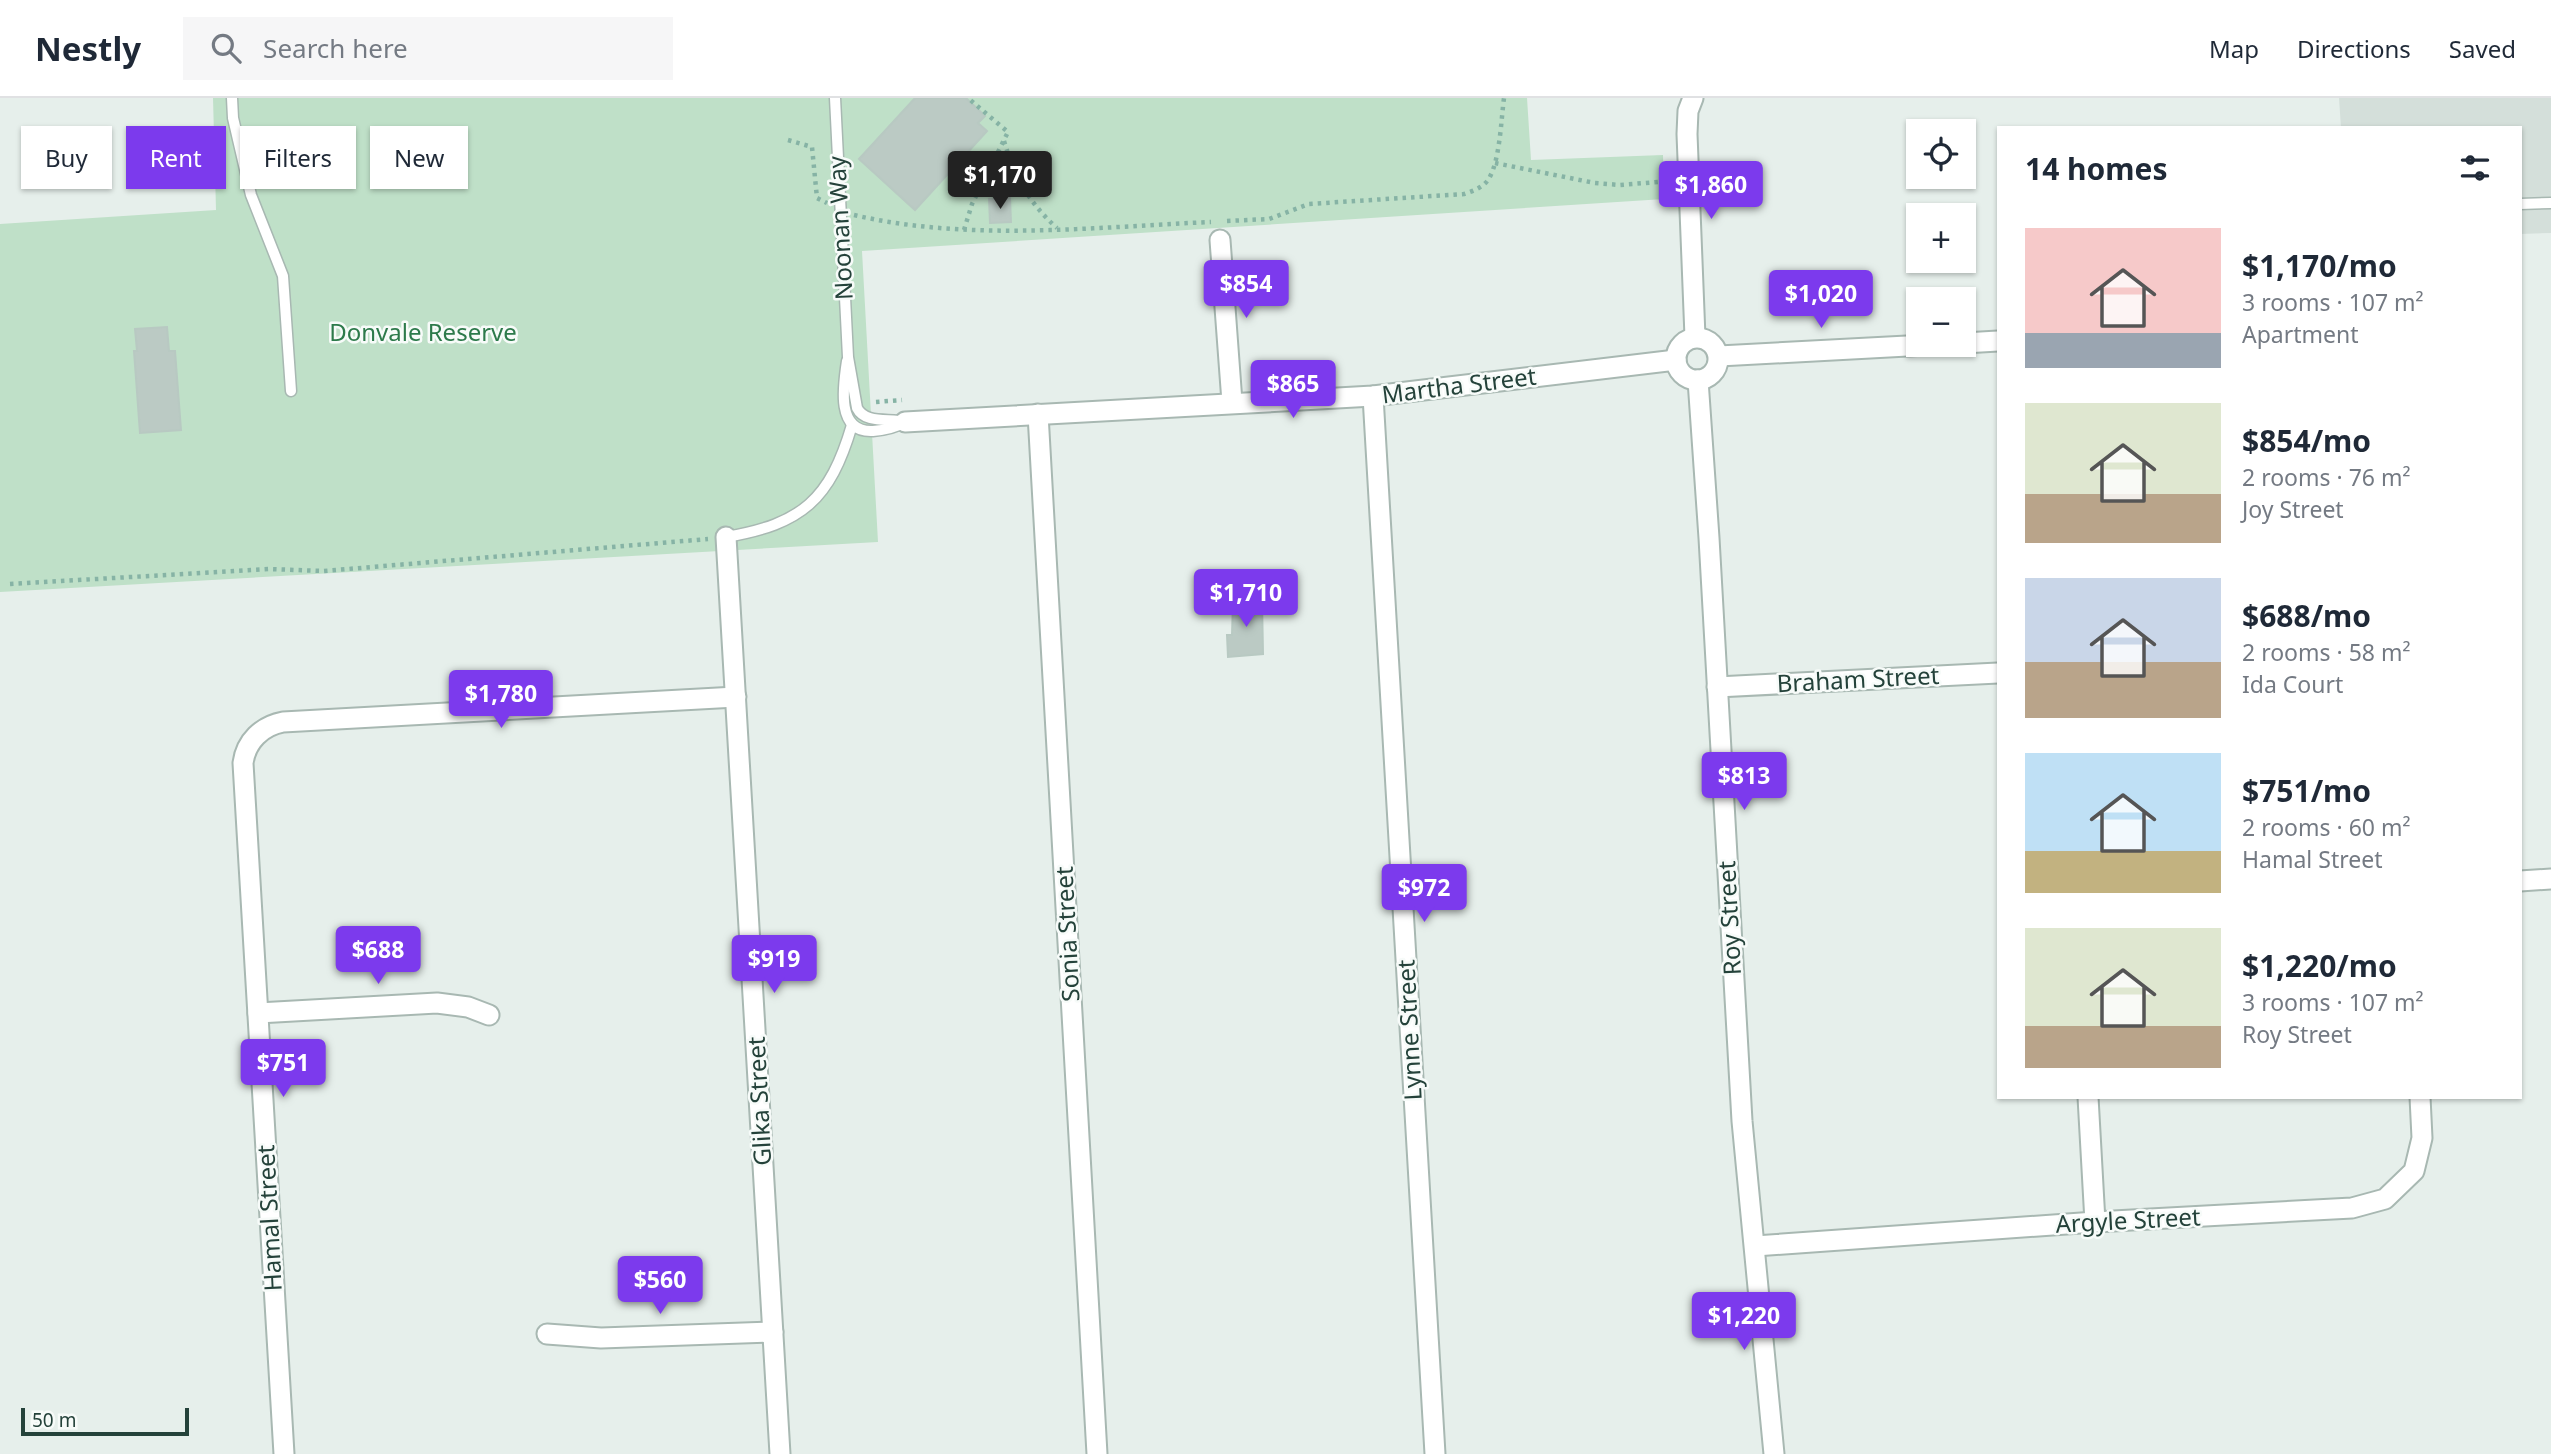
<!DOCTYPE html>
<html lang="en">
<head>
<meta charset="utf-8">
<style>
  body { margin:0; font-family:"Noto Sans",sans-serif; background:#f6f6f7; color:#1f2937; height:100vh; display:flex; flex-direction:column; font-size:26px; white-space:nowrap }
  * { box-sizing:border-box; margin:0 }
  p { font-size:23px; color:#747a83 }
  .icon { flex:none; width:38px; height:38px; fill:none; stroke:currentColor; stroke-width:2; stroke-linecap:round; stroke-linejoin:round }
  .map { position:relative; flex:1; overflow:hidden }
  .drawer { position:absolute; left:1997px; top:28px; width:525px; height:973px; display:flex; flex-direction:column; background:#fff; border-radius:0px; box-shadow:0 2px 5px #0004 }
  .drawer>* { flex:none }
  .top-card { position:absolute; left:21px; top:28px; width:665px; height:63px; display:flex; gap:14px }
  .controls { position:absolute; left:1906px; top:21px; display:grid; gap:14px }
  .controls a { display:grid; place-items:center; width:70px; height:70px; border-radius:0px; background:#fff; box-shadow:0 2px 5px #0004; font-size:35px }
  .scale { position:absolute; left:21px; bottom:18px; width:168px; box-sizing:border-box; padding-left:7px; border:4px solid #24423a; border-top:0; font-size:19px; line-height:24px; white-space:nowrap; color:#24423a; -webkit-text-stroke:5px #f7fbf9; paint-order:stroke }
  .price { position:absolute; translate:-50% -60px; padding:0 16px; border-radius:7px; background:#7c3aed; color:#fff; font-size:23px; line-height:46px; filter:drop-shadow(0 2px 4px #0008) }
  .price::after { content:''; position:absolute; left:50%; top:42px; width:21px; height:16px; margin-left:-10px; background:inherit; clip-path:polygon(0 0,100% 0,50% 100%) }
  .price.selected { background:#222; color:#fff }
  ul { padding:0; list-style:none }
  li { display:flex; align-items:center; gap:21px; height:175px; padding:0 28px }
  li span { display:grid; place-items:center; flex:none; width:196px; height:140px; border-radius:0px; color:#555 }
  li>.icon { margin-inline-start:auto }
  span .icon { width:84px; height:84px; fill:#fffc; stroke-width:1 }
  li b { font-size:30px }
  h2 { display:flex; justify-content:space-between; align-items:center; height:84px; padding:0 28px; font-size:30px }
  .pill { padding:0 24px; border-radius:0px; background:#fff; box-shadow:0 2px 5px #0004; font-size:24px; line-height:63px }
  .pill.selected { background:#7c3aed; color:#fff }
  header { display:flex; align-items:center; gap:42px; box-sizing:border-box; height:98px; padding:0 35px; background:#fff; border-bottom:2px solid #e0e1e3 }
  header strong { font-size:33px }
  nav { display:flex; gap:38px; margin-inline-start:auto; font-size:24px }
  .search { width:490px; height:63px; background:#f6f6f7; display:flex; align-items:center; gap:18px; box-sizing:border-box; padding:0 24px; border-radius:0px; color:#747a83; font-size:26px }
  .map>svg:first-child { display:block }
  .built { fill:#d4dfda }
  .green { fill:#bfe0c8 }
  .building { fill:#bbcac4; stroke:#b8c9c2; stroke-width:2 }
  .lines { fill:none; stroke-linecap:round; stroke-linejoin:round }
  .lane-casing { stroke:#a8b8b2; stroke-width:13 }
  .street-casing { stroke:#a8b8b2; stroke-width:23 }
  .path { stroke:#86b3a5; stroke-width:4.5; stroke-dasharray:3.5 5; stroke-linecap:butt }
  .lane { stroke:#fff; stroke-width:10 }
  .street { stroke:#fff; stroke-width:19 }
  .labels { text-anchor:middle; stroke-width:5; stroke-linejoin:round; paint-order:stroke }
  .street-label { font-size:24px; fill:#24423a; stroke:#f7fbf9 }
  .park-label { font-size:24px; fill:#2d7a4b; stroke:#f7fbf9 }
</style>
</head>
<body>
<header>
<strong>Nestly</strong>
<div class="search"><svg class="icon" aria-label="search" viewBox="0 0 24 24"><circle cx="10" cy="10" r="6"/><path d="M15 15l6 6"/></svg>Search here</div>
<nav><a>Map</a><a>Directions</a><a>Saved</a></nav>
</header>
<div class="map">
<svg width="2551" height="1356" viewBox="0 0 2551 1356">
  <rect width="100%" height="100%" fill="#e6efeb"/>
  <polygon class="built" points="2339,0 2551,0 2551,135 2520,136 2520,30 2341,30"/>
  <polygon class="green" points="213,0 1527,0 1531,62 1663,57 1664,101 862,153 878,444 0,494 0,126 216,112"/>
  <g class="building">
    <polygon points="915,0 966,0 985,18 978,25 987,33 915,112 859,61"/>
    <polygon points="1010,100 1011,124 990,125 989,101"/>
    <polygon points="167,229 169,253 175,253 181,332 140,335 134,253 137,253 135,231"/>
    <polygon points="1262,502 1263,556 1228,559 1227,537 1232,537 1233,504"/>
  </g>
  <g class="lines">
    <g class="lane-casing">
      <g id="lane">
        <polyline points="232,0 233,20 251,97 283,178 291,293"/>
        <path d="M835 0 848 259 857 310C865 326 889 320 905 324"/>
        <polyline points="2520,106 2551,105"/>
        <path d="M847 263C843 289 836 335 873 333 885 332 895 330 905 324"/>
        <path d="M726 439C802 426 830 402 852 327"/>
      </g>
    </g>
    <g class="street-casing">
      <g id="street">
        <polyline points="1693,0 1688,13 1687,36 1695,239"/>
        <polyline points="1220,142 1232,304"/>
        <circle cx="1697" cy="261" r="21"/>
        <polyline points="1964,245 1998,243"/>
        <polyline points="1719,258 1926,247"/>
        <polyline points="1698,282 1709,440 1742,1023 1774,1356"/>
        <polyline points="1373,298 1435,1356"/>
        <polyline points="1038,316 1097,1356"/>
        <polyline points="905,324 1373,298 1676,262"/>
        <polyline points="726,439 780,1356"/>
        <polyline points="1717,589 1998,575"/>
        <polyline points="2520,783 2551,781"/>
        <polyline points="258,915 437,905 468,909 489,917"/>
        <polyline points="2088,999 2095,1124"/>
        <polyline points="1755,1148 2095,1124 2352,1110 2385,1101 2414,1073 2422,1040 2420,999"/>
        <polyline points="547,1236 601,1240 773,1234"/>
        <path d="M284 1356 243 665C246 643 262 628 283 624L736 599"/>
      </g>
    </g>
    <g class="path">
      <polyline points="788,42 812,49 817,100 827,105"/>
      <path d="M1004 43C1015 79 1029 105 1057 130"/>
      <polyline points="1495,65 1595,85 1620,87 1670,83"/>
      <path d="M854 117C970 144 1093 129 1211 124"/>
      <path d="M1227 123 1269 121 1309 106 1464 96C1473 93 1482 90 1488 82 1500 64 1501 22 1504 0"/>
      <polyline points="964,132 972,106 1008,34 968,0"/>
      <polyline points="876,304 902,302"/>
      <polyline points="10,486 269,471 324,473 708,441"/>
    </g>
    <use href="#lane" class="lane"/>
    <use href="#street" class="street"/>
  </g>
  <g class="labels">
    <g class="street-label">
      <text transform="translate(841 130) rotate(-93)" y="8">Noonan Way</text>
      <text transform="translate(1459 288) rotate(-7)" y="8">Martha Street</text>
      <text transform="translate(1858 582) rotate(-3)" y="8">Braham Street</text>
      <text transform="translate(1730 820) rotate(-93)" y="8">Roy Street</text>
      <text transform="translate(1068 836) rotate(-93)" y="8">Sonia Street</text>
      <text transform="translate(1410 932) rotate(-93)" y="8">Lynne Street</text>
      <text transform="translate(760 1003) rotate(-93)" y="8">Glika Street</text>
      <text transform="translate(270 1120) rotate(-93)" y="8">Hamal Street</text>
      <text transform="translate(2128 1123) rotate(-3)" y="8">Argyle Street</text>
    </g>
    <g class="park-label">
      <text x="423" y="243">Donvale Reserve</text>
    </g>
  </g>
</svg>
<div class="controls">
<a><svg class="icon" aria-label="locate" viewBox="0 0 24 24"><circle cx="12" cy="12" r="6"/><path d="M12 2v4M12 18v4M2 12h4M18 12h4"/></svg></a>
<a>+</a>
<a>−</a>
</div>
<div class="scale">50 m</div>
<b class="price selected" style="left:1000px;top:113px">$1,170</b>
<b class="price" style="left:1711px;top:123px">$1,860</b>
<b class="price" style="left:1246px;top:222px">$854</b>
<b class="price" style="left:1821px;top:232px">$1,020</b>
<b class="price" style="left:1293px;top:322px">$865</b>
<b class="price" style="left:1246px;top:531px">$1,710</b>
<b class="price" style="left:501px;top:632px">$1,780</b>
<b class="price" style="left:1744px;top:714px">$813</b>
<b class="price" style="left:1424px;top:826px">$972</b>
<b class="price" style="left:378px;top:888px">$688</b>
<b class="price" style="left:774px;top:897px">$919</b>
<b class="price" style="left:283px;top:1001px">$751</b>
<b class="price" style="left:660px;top:1218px">$560</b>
<b class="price" style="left:1744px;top:1254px">$1,220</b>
<div class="top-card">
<a class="pill">Buy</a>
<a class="pill selected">Rent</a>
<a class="pill">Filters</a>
<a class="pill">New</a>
</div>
<section class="drawer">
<h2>14 homes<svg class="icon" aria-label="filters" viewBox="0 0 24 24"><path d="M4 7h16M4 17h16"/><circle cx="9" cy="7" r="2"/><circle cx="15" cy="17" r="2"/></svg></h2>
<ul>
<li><span style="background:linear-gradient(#f6c9c9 75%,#9aa5b1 0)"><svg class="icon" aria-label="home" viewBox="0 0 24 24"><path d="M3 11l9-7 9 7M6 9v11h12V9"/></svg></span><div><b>$1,170/mo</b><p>3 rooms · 107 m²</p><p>Apartment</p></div></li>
<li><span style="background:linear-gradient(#dfe7d0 65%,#b9a48a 0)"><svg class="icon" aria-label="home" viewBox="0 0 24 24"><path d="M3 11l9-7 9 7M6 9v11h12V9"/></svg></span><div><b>$854/mo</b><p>2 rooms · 76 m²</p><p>Joy Street</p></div></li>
<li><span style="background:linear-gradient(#c9d6e8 60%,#b9a48a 0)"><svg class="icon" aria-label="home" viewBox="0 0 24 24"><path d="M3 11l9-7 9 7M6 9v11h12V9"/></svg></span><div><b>$688/mo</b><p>2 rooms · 58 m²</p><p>Ida Court</p></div></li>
<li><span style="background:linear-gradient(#bfe0f5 70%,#c2b280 0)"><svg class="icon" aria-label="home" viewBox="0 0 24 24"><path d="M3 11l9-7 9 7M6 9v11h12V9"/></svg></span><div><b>$751/mo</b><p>2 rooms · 60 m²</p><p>Hamal Street</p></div></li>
<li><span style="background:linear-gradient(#dfe7d0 70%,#b9a48a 0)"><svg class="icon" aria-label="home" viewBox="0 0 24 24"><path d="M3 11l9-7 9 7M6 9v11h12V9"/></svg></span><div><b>$1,220/mo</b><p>3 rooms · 107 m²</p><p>Roy Street</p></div></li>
</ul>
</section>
</div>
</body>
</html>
